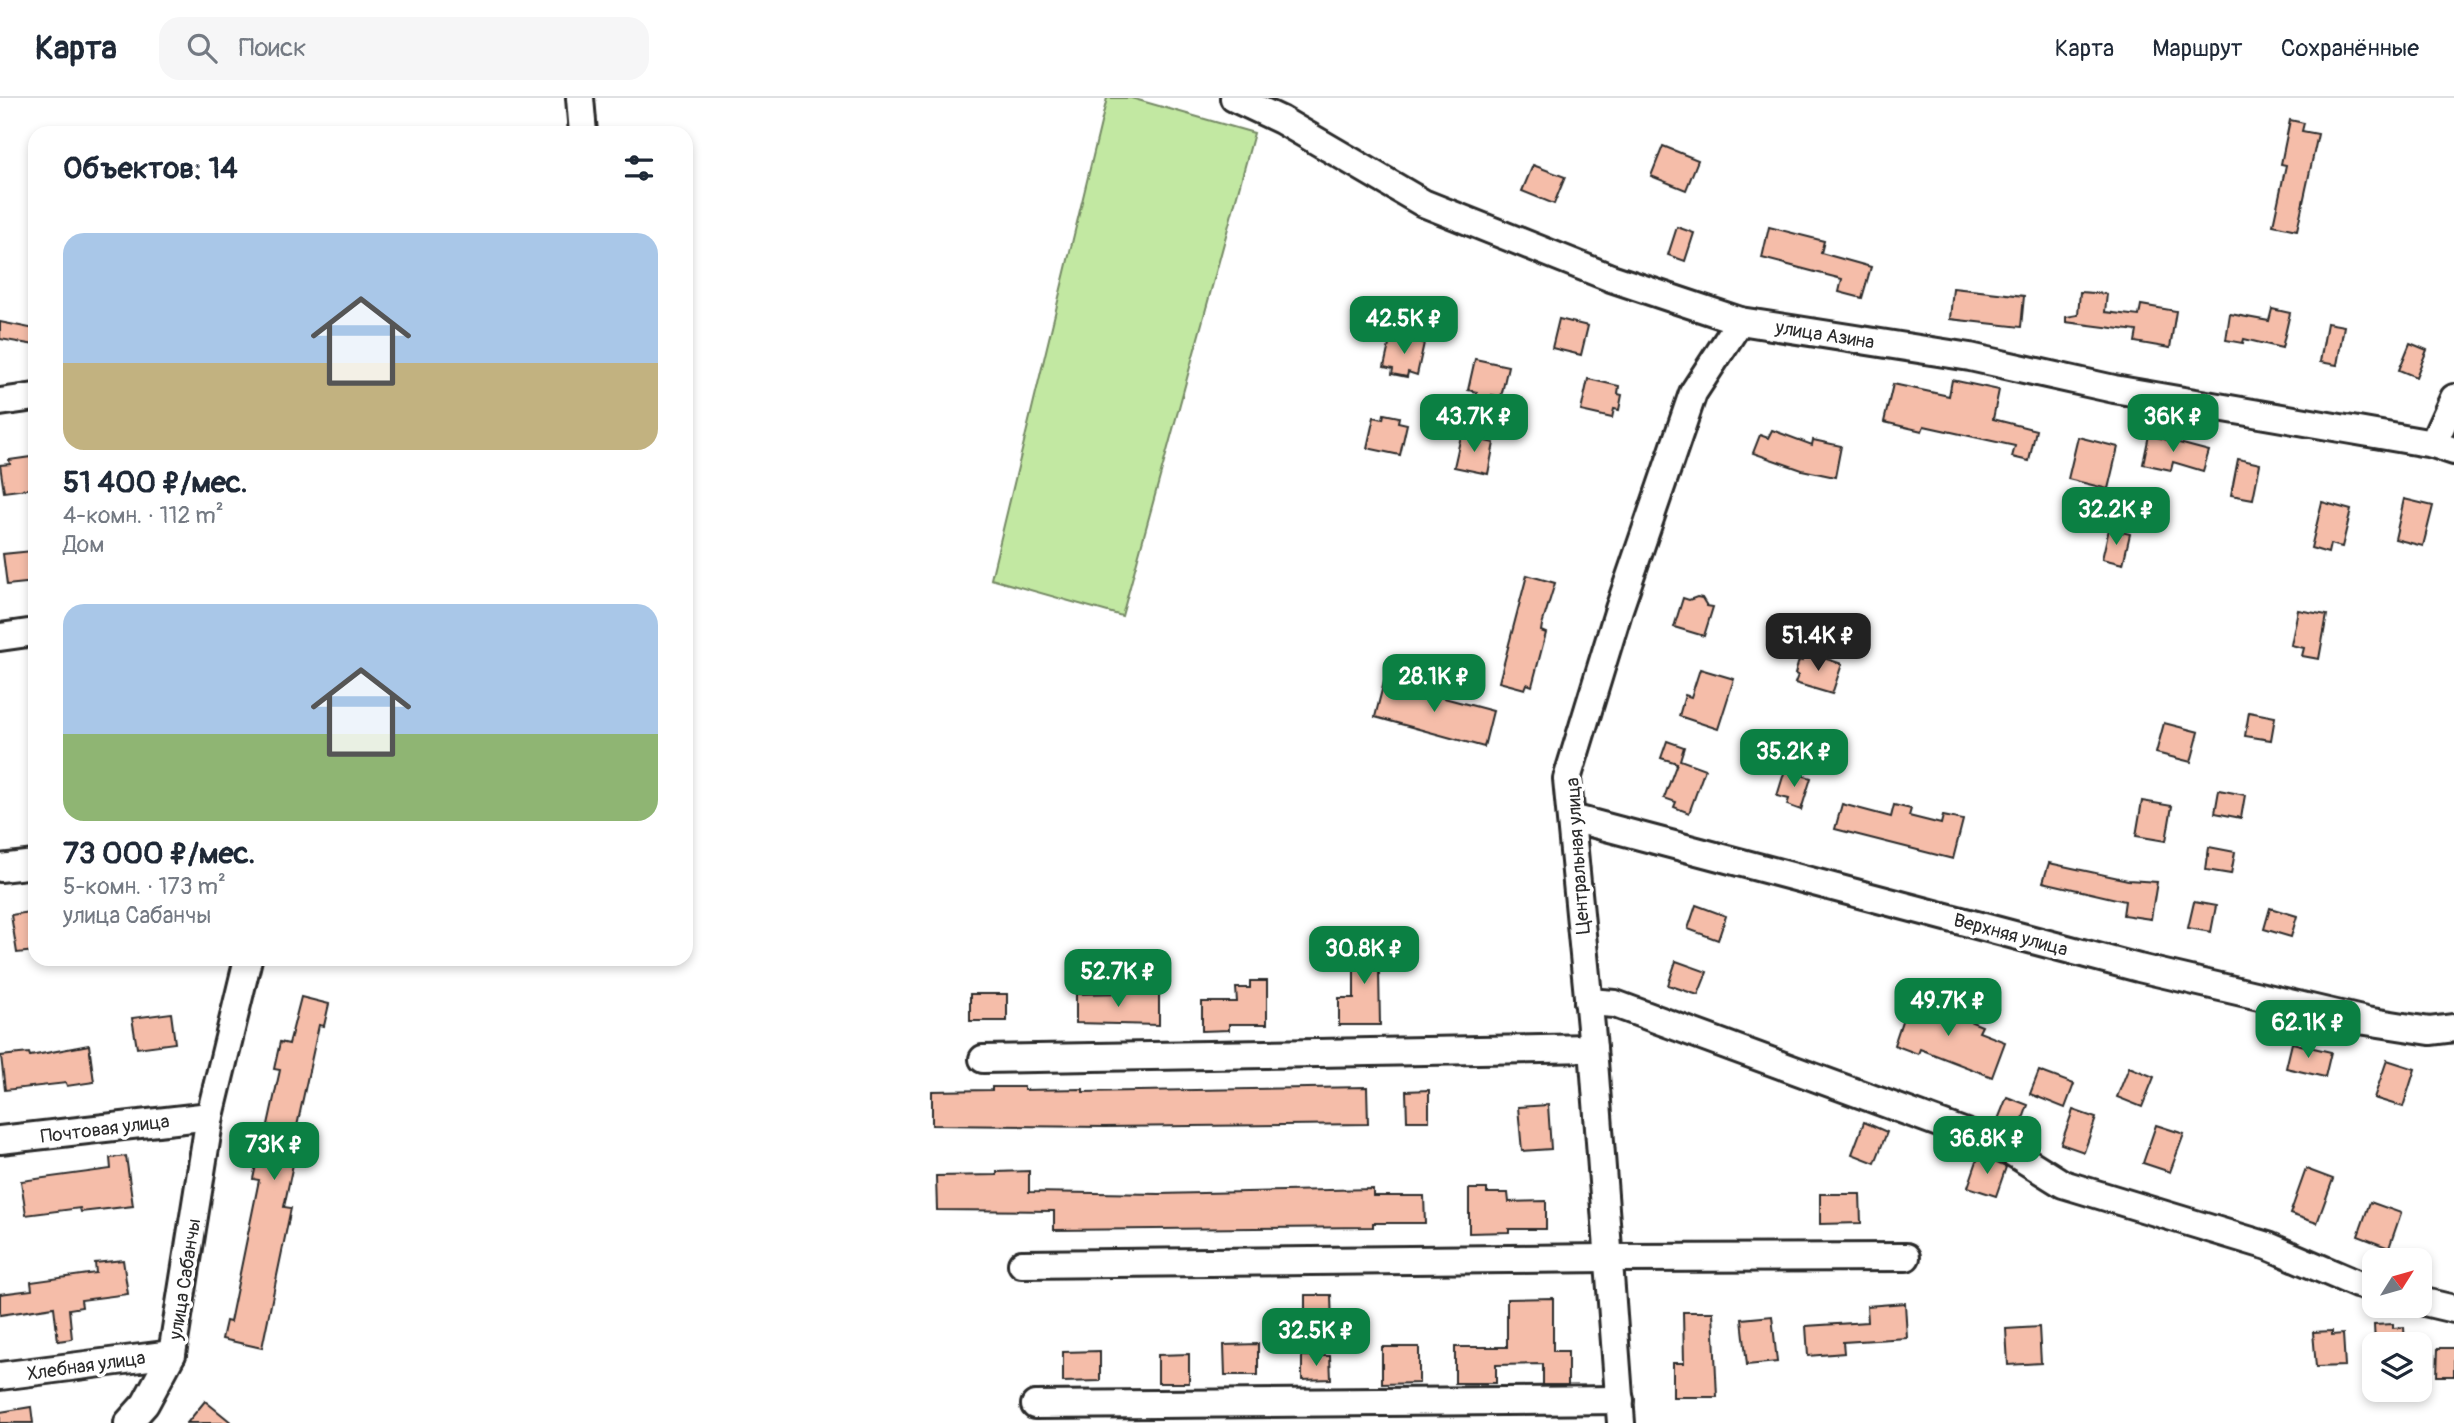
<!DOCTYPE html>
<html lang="ru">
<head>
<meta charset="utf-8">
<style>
  body { margin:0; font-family:Pangolin,sans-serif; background:#f6f6f7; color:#1f2937; height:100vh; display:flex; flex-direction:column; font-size:26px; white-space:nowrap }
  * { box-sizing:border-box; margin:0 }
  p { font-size:23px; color:#747a83 }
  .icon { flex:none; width:38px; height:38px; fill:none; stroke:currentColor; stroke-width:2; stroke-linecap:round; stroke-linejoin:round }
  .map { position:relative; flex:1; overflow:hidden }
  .details { position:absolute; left:28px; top:28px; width:665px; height:840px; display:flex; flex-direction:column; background:#fff; border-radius:21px; box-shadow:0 4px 10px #0003 }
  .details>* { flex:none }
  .needle { width:46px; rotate:53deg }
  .fabs { position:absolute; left:2362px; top:1150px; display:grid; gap:14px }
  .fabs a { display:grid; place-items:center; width:70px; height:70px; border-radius:14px; background:#fff; box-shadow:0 4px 10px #0003; font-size:35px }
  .price { position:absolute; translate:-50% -60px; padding:0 16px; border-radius:14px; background:#0b8043; color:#fff; font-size:23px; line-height:46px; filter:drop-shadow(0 2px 4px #0008) }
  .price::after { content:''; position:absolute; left:50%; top:42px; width:21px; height:16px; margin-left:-10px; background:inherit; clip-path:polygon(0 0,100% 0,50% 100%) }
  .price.current { background:#222; color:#fff }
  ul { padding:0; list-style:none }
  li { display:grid; align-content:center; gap:14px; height:371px; padding:0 35px }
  li span { display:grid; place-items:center; height:217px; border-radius:21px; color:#555 }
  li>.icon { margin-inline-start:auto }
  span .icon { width:126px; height:126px; fill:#fffc; stroke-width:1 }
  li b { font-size:30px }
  h2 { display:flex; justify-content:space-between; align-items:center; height:84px; padding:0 35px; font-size:30px }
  header { display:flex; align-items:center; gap:42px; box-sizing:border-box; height:98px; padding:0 35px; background:#fff; border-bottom:2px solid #e0e1e3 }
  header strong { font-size:33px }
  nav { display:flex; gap:38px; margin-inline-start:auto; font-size:24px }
  .search { width:490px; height:63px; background:#f6f6f7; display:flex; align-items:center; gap:18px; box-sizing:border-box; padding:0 24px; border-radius:21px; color:#747a83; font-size:26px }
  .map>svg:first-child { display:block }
  .green { fill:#c2e8a2; stroke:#768a66; stroke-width:2 }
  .building { fill:#f5bda9; stroke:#2b2b2b; stroke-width:2 }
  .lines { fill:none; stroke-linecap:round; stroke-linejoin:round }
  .minor-casing { stroke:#2b2b2b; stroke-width:32 }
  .minor { stroke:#fff; stroke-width:26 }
  .labels { text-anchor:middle; stroke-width:7; stroke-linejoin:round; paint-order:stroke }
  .street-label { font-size:19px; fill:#2b2b2b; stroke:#fff }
</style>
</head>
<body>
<header>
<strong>Карта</strong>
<div class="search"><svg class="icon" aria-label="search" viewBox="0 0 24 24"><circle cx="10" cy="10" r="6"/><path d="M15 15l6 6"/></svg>Поиск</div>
<nav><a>Карта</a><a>Маршрут</a><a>Сохранённые</a></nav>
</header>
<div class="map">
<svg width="2454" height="1325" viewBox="0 0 2454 1325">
  <rect width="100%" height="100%" fill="#fff"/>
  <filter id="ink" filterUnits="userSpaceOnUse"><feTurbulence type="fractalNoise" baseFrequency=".0143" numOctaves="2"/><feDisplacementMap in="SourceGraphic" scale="14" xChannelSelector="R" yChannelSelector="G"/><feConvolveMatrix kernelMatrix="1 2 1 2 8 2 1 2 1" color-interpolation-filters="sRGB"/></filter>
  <g filter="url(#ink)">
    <polygon class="green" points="1107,0 1131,0 1254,35 1122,518 991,481"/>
    <g class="building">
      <polygon points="2290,22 2304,25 2302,33 2318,36 2297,132 2273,127 2286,67 2281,66"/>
      <polygon points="1663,48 1698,62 1686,92 1651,78"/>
      <polygon points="1533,67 1565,79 1554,106 1522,93"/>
      <polygon points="1677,129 1694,135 1685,163 1668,157"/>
      <polygon points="1769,129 1824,143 1821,155 1871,169 1862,200 1839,194 1842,181 1762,160"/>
      <polygon points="1953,190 2024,198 2021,229 1950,221"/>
      <polygon points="2080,194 2107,196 2105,214 2139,218 2141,207 2176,213 2170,250 2135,244 2137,233 2066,224 2066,219 2078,217"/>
      <polygon points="2272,211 2290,215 2282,250 2244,241 2243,245 2226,242 2230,216 2269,223"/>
      <polygon points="1559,221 1588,228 1581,257 1552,250"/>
      <polygon points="0,224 35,231 35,247 0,241"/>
      <polygon points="2327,225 2344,228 2337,267 2320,264"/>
      <polygon points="1391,238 1424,245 1417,277 1408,274 1407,279 1392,276 1393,271 1384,269"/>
      <polygon points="2410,245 2427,252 2416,279 2399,272"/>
      <polygon points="1475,261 1508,268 1501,299 1492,297 1491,302 1483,301 1476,299 1477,294 1468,292"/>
      <polygon points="1588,281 1619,288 1618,296 1622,297 1619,312 1614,311 1612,320 1581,313"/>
      <polygon points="1952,282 1999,292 1993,321 2036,332 2029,363 2012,359 2015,348 1924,328 1922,333 1884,324 1893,286 1949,298"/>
      <polygon points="1384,316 1399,319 1398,324 1407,326 1400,357 1367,350 1374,319 1383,321"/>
      <polygon points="1772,332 1812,347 1813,342 1841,348 1835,379 1802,372 1753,355 1760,337 1768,340"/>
      <polygon points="1471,335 1486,338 1485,343 1494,345 1488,376 1454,369 1461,338 1470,340"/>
      <polygon points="2149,337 2209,353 2203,373 2173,364 2171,372 2143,366"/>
      <polygon points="2078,339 2118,349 2108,391 2068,381"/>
      <polygon points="31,359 35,390 4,394 0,367 10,366 9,362"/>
      <polygon points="2238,361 2260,366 2253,401 2231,397"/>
      <polygon points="2404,401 2433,408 2423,448 2395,441"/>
      <polygon points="2322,404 2351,412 2342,449 2330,446 2328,455 2311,450"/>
      <polygon points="2109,431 2130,436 2123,466 2102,461"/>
      <polygon points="32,453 35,484 7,487 3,456"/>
      <polygon points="1527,477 1555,485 1542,527 1541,533 1546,535 1532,588 1527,586 1525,591 1499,584"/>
      <polygon points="1697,499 1702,500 1707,508 1713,509 1704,538 1674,529 1683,500 1689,502"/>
      <polygon points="2298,512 2327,517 2319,561 2302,558 2304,550 2291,547"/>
      <polygon points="1805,554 1842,566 1832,596 1795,585 1798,577 1795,576 1799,562 1802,563"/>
      <polygon points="1700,571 1734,581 1718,631 1679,618 1685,597 1691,599"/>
      <polygon points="1384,584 1493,613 1484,649 1375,619"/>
      <polygon points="2249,614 2275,619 2271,642 2245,638"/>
      <polygon points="2164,625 2199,634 2191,664 2156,655"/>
      <polygon points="1667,643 1684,649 1680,662 1705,671 1689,715 1674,709 1676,704 1664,700 1677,665 1661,660"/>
      <polygon points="1785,672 1811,680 1801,712 1787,707 1789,701 1777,698"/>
      <polygon points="2219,692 2245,697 2241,720 2215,715"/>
      <polygon points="2142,703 2172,708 2166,743 2136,738"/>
      <polygon points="1842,706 1891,719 1894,707 1911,711 1909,718 1941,726 1943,718 1963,722 1953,761 1835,731"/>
      <polygon points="2209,749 2235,754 2231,776 2206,772"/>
      <polygon points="2049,765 2128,782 2157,784 2151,821 2123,817 2125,803 2043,784"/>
      <polygon points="2194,804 2216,808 2211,834 2188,830"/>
      <polygon points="1696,807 1726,818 1718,842 1688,831"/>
      <polygon points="2270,810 2297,818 2291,839 2264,831"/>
      <polygon points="35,813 35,853 17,855 11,817"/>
      <polygon points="1354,842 1383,842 1383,873 1379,873 1380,927 1339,927 1339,900 1354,900"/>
      <polygon points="1676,863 1707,874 1698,897 1668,887"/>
      <polygon points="1250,883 1267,883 1267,926 1229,926 1229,932 1202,933 1202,904 1237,904 1236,890 1250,890"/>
      <polygon points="1127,895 1159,895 1159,927 1076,925 1076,896"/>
      <rect x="970" y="896" width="37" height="27"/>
      <polygon points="301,899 329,906 324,928 319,927 292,1051 296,1052 284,1109 291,1110 262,1250 222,1241 226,1223 230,1224 259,1082 253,1081 261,1044 264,1045 280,972 274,971 280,944 289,946"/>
      <polygon points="1910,899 1982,928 1979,934 2005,944 1992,979 1920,951 1918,956 1894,947"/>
      <polygon points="171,915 175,945 137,950 132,920"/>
      <polygon points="2292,945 2331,954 2325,979 2286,970"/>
      <polygon points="89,947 94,984 67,988 66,985 5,992 1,958 29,955 30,958"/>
      <polygon points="2387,962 2415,971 2403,1009 2374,1000"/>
      <polygon points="2129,969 2154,979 2142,1009 2117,999"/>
      <polygon points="2039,973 2074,986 2065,1010 2030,996"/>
      <polygon points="992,989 1024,989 1024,992 1083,991 1083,994 1367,989 1368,1026 1105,1029 932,1027 932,993 992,992"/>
      <polygon points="1429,992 1429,1023 1407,1023 1406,993"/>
      <polygon points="2007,999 2028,1007 2017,1037 1995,1029"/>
      <polygon points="1548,1007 1551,1051 1522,1053 1518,1009"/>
      <polygon points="2073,1012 2096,1020 2084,1054 2061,1046"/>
      <polygon points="1864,1024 1887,1034 1875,1065 1852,1056"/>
      <polygon points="2156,1027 2184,1036 2170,1074 2143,1065"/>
      <polygon points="1979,1057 2006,1069 1996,1098 1968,1089"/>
      <polygon points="126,1058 133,1108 81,1114 80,1110 26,1117 21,1083 111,1071 110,1060"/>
      <polygon points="2306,1071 2333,1081 2317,1125 2290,1116"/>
      <polygon points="1029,1073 1029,1094 1159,1096 1373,1091 1373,1098 1424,1098 1425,1125 1373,1125 1373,1129 1054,1132 1054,1113 937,1112 936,1078 997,1077 997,1074"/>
      <polygon points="1469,1091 1487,1091 1487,1095 1508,1095 1509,1104 1546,1103 1546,1131 1509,1131 1509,1134 1469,1135"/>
      <polygon points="1820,1096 1860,1096 1861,1125 1820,1126"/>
      <polygon points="2370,1104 2401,1115 2389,1150 2358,1138"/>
      <polygon points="123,1162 128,1196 81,1202 82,1209 69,1211 72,1241 58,1243 54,1209 0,1217 0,1196 32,1192 31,1184 96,1175 95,1165"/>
      <polygon points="1305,1197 1331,1197 1332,1228 1305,1228"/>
      <polygon points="1553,1200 1553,1253 1568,1253 1568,1287 1543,1287 1543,1266 1496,1267 1496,1285 1455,1285 1455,1249 1507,1249 1507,1201"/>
      <polygon points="1905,1205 1907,1240 1843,1244 1844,1255 1808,1258 1806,1228 1868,1224 1867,1208"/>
      <polygon points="1683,1214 1713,1214 1717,1299 1673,1299 1673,1265 1684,1265"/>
      <polygon points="1772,1218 1777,1264 1747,1267 1742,1221"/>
      <polygon points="2393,1226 2393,1230 2404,1229 2405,1246 2375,1246 2374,1227"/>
      <polygon points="2039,1229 2041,1265 2008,1267 2006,1231"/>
      <polygon points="2332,1233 2332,1237 2343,1236 2345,1268 2316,1269 2313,1234"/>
      <polygon points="1258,1246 1258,1277 1225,1277 1224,1247"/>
      <polygon points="1382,1249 1419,1249 1419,1285 1382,1286"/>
      <polygon points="2438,1250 2454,1250 2454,1278 2437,1278"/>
      <polygon points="1100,1253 1100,1283 1063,1284 1063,1254"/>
      <polygon points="1189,1256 1189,1285 1158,1285 1158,1257"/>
      <polygon points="1302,1258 1330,1258 1331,1281 1302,1282"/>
      <polygon points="205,1303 232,1325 187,1325"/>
      <polygon points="31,1309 33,1325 0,1325 0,1314"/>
    </g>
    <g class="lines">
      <g class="minor-casing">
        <g id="minor">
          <polyline points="580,0 583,35"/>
          <polyline points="1234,0 1281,22 1423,105 1611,180 1740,223 1970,259 2114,291 2433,346 2454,353"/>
          <polyline points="0,304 35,299"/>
          <polyline points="2433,346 2454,300"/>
          <polyline points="0,539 35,534"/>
          <polyline points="1572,720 2139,870 2366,923 2430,933 2454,930"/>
          <polyline points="0,770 35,766"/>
          <polyline points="1588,904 1615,906 2004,1049 2063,1086 2268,1148 2357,1186 2375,1191"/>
          <polyline points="983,961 1593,950"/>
          <polyline points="0,1042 210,1018"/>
          <polyline points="1022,1166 1608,1160 1906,1159"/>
          <polyline points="2420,1203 2454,1211"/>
          <polyline points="0,1278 172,1256"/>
          <polyline points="1035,1307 1620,1302"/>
          <polyline points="128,1325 145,1306 172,1256 210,1018 248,861"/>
          <polyline points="1621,1325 1593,950 1567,681 1619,511 1693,295 1740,223"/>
        </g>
      </g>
      <use href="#minor" class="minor"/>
    </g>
  </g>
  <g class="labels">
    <g class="street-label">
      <text transform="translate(1825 236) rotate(9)" y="7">улица Азина</text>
      <text transform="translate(1577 758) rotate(-94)" y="7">Центральная улица</text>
      <text transform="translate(2011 836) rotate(15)" y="7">Верхняя улица</text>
      <text transform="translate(105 1030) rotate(-7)" y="7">Почтовая улица</text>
      <text transform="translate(184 1181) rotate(-81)" y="7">улица Сабанчы</text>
      <text transform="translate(86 1267) rotate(-8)" y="7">Хлебная улица</text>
    </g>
  </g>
</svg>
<div class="fabs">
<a><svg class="needle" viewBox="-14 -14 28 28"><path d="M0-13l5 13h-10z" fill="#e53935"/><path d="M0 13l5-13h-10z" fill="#747a83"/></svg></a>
<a><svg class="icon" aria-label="layers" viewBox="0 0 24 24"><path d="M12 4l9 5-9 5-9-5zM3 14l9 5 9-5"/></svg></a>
</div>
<b class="price" style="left:1404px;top:258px">42.5K ₽</b>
<b class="price" style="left:1474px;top:356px">43.7K ₽</b>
<b class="price" style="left:2173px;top:356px">36K ₽</b>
<b class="price" style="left:2116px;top:449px">32.2K ₽</b>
<b class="price current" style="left:1818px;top:575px">51.4K ₽</b>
<b class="price" style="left:1434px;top:616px">28.1K ₽</b>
<b class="price" style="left:1794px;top:691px">35.2K ₽</b>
<b class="price" style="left:1364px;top:888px">30.8K ₽</b>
<b class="price" style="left:1118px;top:911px">52.7K ₽</b>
<b class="price" style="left:1948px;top:940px">49.7K ₽</b>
<b class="price" style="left:2308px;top:962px">62.1K ₽</b>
<b class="price" style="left:1987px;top:1078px">36.8K ₽</b>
<b class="price" style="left:274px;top:1084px">73K ₽</b>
<b class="price" style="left:1316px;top:1270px">32.5K ₽</b>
<section class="details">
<h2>Объектов: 14<svg class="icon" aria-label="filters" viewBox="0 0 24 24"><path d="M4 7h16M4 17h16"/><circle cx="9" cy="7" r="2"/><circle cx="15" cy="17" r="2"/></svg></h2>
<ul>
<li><span style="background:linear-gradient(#a9c7e8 60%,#c2b280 0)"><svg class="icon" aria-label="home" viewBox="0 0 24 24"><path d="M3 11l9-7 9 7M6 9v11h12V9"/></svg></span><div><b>51 400 ₽/мес.</b><p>4-комн. · 112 m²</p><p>Дом</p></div></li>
<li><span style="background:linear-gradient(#a9c7e8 60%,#8fb573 0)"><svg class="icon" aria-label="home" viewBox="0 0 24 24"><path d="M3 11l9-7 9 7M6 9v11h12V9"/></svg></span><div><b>73 000 ₽/мес.</b><p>5-комн. · 173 m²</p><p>улица Сабанчы</p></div></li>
</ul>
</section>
</div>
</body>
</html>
